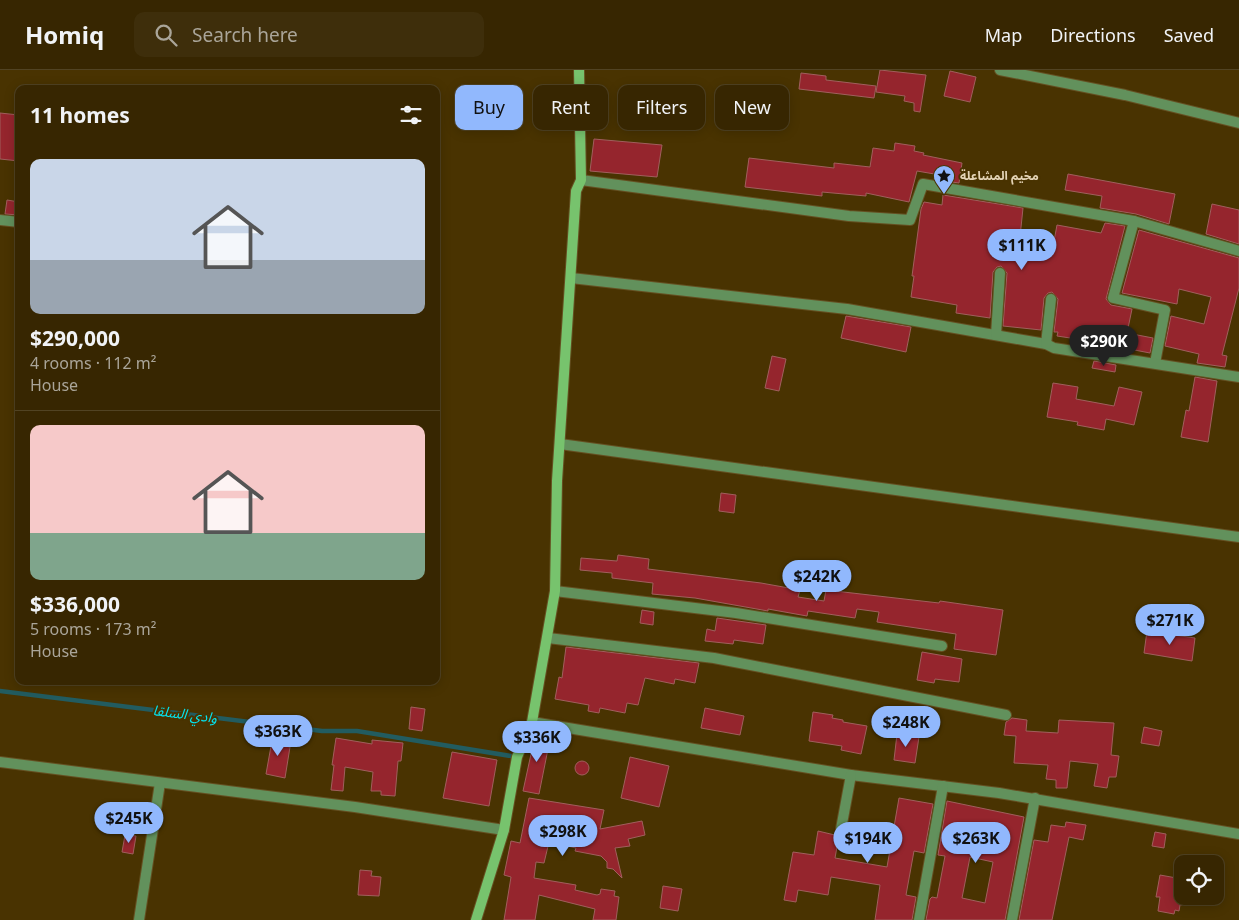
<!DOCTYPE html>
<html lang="en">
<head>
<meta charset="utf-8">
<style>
  body { margin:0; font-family:"Noto Sans","Noto Sans Arabic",sans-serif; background:#3e2e0b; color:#f1f3f6; height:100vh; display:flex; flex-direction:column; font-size:19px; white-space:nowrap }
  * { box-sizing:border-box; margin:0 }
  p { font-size:16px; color:#aaa599 }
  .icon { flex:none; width:28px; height:28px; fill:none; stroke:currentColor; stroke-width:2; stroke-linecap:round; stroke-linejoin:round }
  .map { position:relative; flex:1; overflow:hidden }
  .panel { position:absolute; left:15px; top:15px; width:425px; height:600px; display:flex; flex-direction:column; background:#372601; border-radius:10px; box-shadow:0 2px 12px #0003,0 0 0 1px #514323 }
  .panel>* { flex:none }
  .guide { position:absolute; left:455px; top:15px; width:475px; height:45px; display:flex; gap:10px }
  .fabs { position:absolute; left:1174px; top:785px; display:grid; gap:10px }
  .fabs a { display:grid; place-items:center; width:50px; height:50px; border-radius:10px; background:#372601; box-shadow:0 2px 12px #0003,0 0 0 1px #514323; font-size:25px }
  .price { position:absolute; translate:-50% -42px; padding:0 11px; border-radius:18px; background:#91b8fd; color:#111; font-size:16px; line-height:32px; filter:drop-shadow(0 1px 2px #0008) }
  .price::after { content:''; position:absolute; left:50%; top:30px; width:15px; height:11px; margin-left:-8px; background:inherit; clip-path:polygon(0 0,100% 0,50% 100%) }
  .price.selected { background:#222; color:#fff }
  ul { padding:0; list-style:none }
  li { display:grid; align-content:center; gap:10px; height:265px; padding:0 15px }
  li+li { border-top:1px solid #514323 }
  li span { display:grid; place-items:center; height:155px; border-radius:10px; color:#555 }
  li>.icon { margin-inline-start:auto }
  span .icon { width:90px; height:90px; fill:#fffc; stroke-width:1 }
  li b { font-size:21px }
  h2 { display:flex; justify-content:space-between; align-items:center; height:60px; padding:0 15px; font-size:21px }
  .tag { padding:0 18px; border-radius:10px; background:#372601; box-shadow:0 2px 12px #0003,0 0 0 1px #514323; font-size:18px; line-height:45px }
  .tag.selected { background:#91b8fd; color:#111 }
  header { display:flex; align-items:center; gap:30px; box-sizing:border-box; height:70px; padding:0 25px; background:#372601; border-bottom:1px solid #514323 }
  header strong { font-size:24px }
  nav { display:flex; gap:28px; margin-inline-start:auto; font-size:18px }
  .search { width:350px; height:45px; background:#3e2e0b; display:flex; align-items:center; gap:12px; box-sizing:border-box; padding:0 18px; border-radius:10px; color:#aaa599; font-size:19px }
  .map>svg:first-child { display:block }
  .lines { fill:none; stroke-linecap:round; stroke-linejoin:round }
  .stream { stroke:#225c60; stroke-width:4.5 }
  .building { fill:#95252d; stroke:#a05f5d; fill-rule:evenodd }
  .street-casing { stroke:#655022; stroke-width:12 }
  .secondary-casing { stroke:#655022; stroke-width:12 }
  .street { stroke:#62915c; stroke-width:10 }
  .secondary { stroke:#77c36d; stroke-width:10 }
  .labels { text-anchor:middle; stroke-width:4; stroke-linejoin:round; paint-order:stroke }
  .poi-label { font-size:12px; font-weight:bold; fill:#e4d4b6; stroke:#493301; text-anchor:start }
  .water-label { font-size:14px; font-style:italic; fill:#04e5f1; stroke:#493301 }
</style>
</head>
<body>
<header>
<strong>Homiq</strong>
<div class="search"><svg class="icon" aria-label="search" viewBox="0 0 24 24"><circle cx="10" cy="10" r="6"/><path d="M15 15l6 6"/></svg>Search here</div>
<nav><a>Map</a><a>Directions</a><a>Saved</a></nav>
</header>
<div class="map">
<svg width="1239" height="850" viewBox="0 0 1239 850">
  <rect width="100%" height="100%" fill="#493301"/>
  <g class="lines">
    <polyline class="stream" points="0,621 322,661 357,661 517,687"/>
  </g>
  <g class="building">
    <polygon points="880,0 926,5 920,42 914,41 914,33 904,31 905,26 876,22"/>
    <polygon points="950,1 976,7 970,32 944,26"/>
    <polygon points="801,3 826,6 826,10 876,16 874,28 799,19"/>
    <polygon points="0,43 19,45 19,91 0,89"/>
    <polygon points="594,69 662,75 657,107 590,101"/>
    <polygon points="895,73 915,76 914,81 924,83 923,85 962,93 959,113 945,111 946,106 917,101 909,132 866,123 866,126 822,122 822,126 745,117 749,88 834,98 834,93 870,97 873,78 894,81"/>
    <polygon points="1068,104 1175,124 1169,154 1136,144 1100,138 1102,126 1065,120"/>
    <polygon points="943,125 1023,138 1020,167 1054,171 1057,155 1101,163 1105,153 1125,156 1106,229 1111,235 1132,239 1127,263 1153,268 1150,283 1119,277 1118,281 1096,278 1097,272 1057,266 1058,262 1054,262 1058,229 1052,222 1048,223 1044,228 1041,260 1003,256 1007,203 1001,196 997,197 993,202 990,248 956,243 957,235 911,227 914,206 912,206 921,139 924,132 942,135"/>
    <polygon points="7,130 19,132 19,145 5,144"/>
    <polygon points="1212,134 1239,140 1239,174 1206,164"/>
    <polygon points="1139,160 1239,188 1239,218 1222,285 1227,286 1225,297 1197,293 1199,284 1165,276 1171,246 1204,254 1211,227 1179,219 1177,234 1122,223"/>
    <polygon points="846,246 911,257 906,282 841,268"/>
    <polygon points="772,286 786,289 779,321 765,318"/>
    <polygon points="1094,291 1116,295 1115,302 1092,298"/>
    <polygon points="1195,307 1217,311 1208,372 1181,367 1186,340 1189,341"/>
    <polygon points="1053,313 1078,317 1076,329 1114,336 1119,317 1142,322 1134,355 1106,349 1104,360 1077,355 1078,352 1047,347"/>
    <polygon points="721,423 736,425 734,443 719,441"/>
    <polygon points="618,485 649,489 648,499 761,513 800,520 798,527 824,531 826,520 939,533 940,531 1003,540 996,585 954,579 956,564 877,552 879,542 857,539 855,548 808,541 807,546 768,539 768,541 695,528 652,524 653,513 612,508 612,503 580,500 581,488 617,491"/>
    <polygon points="642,540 654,542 653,555 640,553"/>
    <polygon points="717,548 766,555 763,574 734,570 733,574 705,571 707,559 715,561"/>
    <polygon points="1147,561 1195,568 1192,591 1144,583"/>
    <polygon points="566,577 699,593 695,613 675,609 674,614 645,608 638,635 627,633 625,643 600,638 599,643 588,641 589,635 555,629 559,607 562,608"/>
    <polygon points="922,582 962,589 959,612 935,609 934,613 917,610"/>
    <polygon points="411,637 425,639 422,661 409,659"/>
    <polygon points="705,638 744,646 740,665 701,658"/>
    <polygon points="813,642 833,645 832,648 843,650 843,652 867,656 861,684 841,680 842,676 809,671"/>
    <polygon points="1012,648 1027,650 1026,661 1058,663 1059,650 1114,653 1111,685 1119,686 1116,707 1109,707 1107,718 1094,716 1098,694 1070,691 1067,718 1056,718 1056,710 1046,709 1048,695 1014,693 1016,666 1004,665 1006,652"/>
    <polygon points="1144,657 1162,661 1159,676 1141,673"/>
    <polygon points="536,661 551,664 539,724 523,721"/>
    <polygon points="897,664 919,667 915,693 894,690"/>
    <polygon points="273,665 286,666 285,676 290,677 285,708 266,704"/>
    <polygon points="336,668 372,674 372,670 403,673 401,691 398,691 395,726 381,725 381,721 371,721 373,702 345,697 343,721 331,720 334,695 332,695"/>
    <polygon points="452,682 497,690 489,736 443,728"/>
    <polygon points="630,687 669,696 659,737 621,728"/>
    <circle cx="582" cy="698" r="7"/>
    <polygon points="529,728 604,740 600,759 642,751 645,765 628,769 630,776 615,778 622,808 613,799 607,798 607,792 601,786 575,781 576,778 549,772 544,793 536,792 534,808 576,815 575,820 597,825 600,824 601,819 615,821 614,826 619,827 616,850 593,850 595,839 539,825 535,850 504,850 511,807 504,805 511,771 520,773"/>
    <polygon points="899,728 933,734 924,783 914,781 906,825 916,827 912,850 875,850 880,815 831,807 828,825 798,820 796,832 784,830 793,782 814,785 818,761 839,766 835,788 887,797"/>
    <path d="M947 731 1024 747 1005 850H926L930 829 932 827 937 828 945 786 938 785ZM970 787 993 792 985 833 962 828Z"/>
    <polygon points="1066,752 1086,755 1083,770 1069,767 1052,850 1019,850 1034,770 1048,772 1051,755 1065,757"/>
    <polygon points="1155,762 1166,764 1164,778 1152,776"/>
    <polygon points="125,765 136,766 133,784 122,782"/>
    <polygon points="360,800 372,801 371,806 381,807 379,826 358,825"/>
    <polygon points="1160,805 1182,809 1182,835 1180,835 1179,841 1175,840 1174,844 1158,841 1160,827 1156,827"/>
    <polygon points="663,816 682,819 678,841 660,838"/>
  </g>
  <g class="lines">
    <g class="street-casing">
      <g id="street">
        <polyline points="1000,0 1125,25 1239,53"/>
        <polyline points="581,110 849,146 910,150 923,114 1134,151 1239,181"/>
        <polyline points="0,150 19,152"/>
        <polyline points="1134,151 1113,228 1165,240 1155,293"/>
        <polyline points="571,208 847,239 1046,274 1054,278 1239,307"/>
        <polyline points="996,265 1000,203"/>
        <polyline points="1046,274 1051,229"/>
        <polyline points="560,374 1239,467"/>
        <polyline points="555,521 736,543 942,576"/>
        <polyline points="548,568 714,588 1006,645"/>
        <polyline points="532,652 851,705 999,723 1239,764"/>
        <polyline points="0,692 355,737 504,760"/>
        <polyline points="841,759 851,705"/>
        <polyline points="139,850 160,713"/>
        <polyline points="919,850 943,716"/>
        <polyline points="1012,850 1035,728"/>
      </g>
    </g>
    <g class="secondary-casing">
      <polyline id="secondary" points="476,850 504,760 517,687 532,652 555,521 557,411 576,121 581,110 579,0"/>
    </g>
    <use href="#street" class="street"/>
    <use href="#secondary" class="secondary"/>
  </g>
  <defs>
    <g id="sight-pin" transform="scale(1.125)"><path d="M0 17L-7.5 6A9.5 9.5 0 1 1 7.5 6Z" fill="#91b8fd" stroke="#493301"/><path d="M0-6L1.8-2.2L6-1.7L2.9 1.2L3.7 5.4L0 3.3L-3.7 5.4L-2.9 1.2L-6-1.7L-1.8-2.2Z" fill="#111"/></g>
  </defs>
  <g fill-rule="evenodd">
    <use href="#sight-pin" x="944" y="106"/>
  </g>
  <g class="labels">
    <g class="poi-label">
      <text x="960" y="110">مخيم المشاعلة</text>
    </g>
    <g class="water-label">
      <text transform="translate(185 644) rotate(7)" y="5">وادي السلقا</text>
    </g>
  </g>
</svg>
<div class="fabs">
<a><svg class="icon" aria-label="locate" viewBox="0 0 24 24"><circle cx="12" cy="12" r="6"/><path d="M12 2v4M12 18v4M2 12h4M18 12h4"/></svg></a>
</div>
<b class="price" style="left:1022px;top:201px">$111K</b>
<b class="price selected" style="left:1104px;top:297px">$290K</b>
<b class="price" style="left:817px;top:532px">$242K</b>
<b class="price" style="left:1170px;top:576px">$271K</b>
<b class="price" style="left:906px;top:678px">$248K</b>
<b class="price" style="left:278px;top:687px">$363K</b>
<b class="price" style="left:537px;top:693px">$336K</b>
<b class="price" style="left:129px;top:774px">$245K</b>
<b class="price" style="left:563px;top:787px">$298K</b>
<b class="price" style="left:868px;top:794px">$194K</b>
<b class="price" style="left:976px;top:794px">$263K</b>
<div class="guide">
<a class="tag selected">Buy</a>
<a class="tag">Rent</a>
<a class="tag">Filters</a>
<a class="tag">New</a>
</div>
<section class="panel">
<h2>11 homes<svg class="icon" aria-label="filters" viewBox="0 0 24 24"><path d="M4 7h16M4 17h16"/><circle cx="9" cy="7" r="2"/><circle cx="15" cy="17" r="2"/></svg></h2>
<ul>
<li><span style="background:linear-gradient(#c9d6e8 65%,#9aa5b1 0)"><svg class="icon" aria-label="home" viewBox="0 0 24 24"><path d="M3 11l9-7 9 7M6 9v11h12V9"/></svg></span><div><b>$290,000</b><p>4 rooms · 112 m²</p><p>House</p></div></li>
<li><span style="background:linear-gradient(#f6c9c9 70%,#7fa58c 0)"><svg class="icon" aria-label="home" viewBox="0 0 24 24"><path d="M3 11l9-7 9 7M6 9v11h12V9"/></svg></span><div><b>$336,000</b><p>5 rooms · 173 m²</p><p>House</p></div></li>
</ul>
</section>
</div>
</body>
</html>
